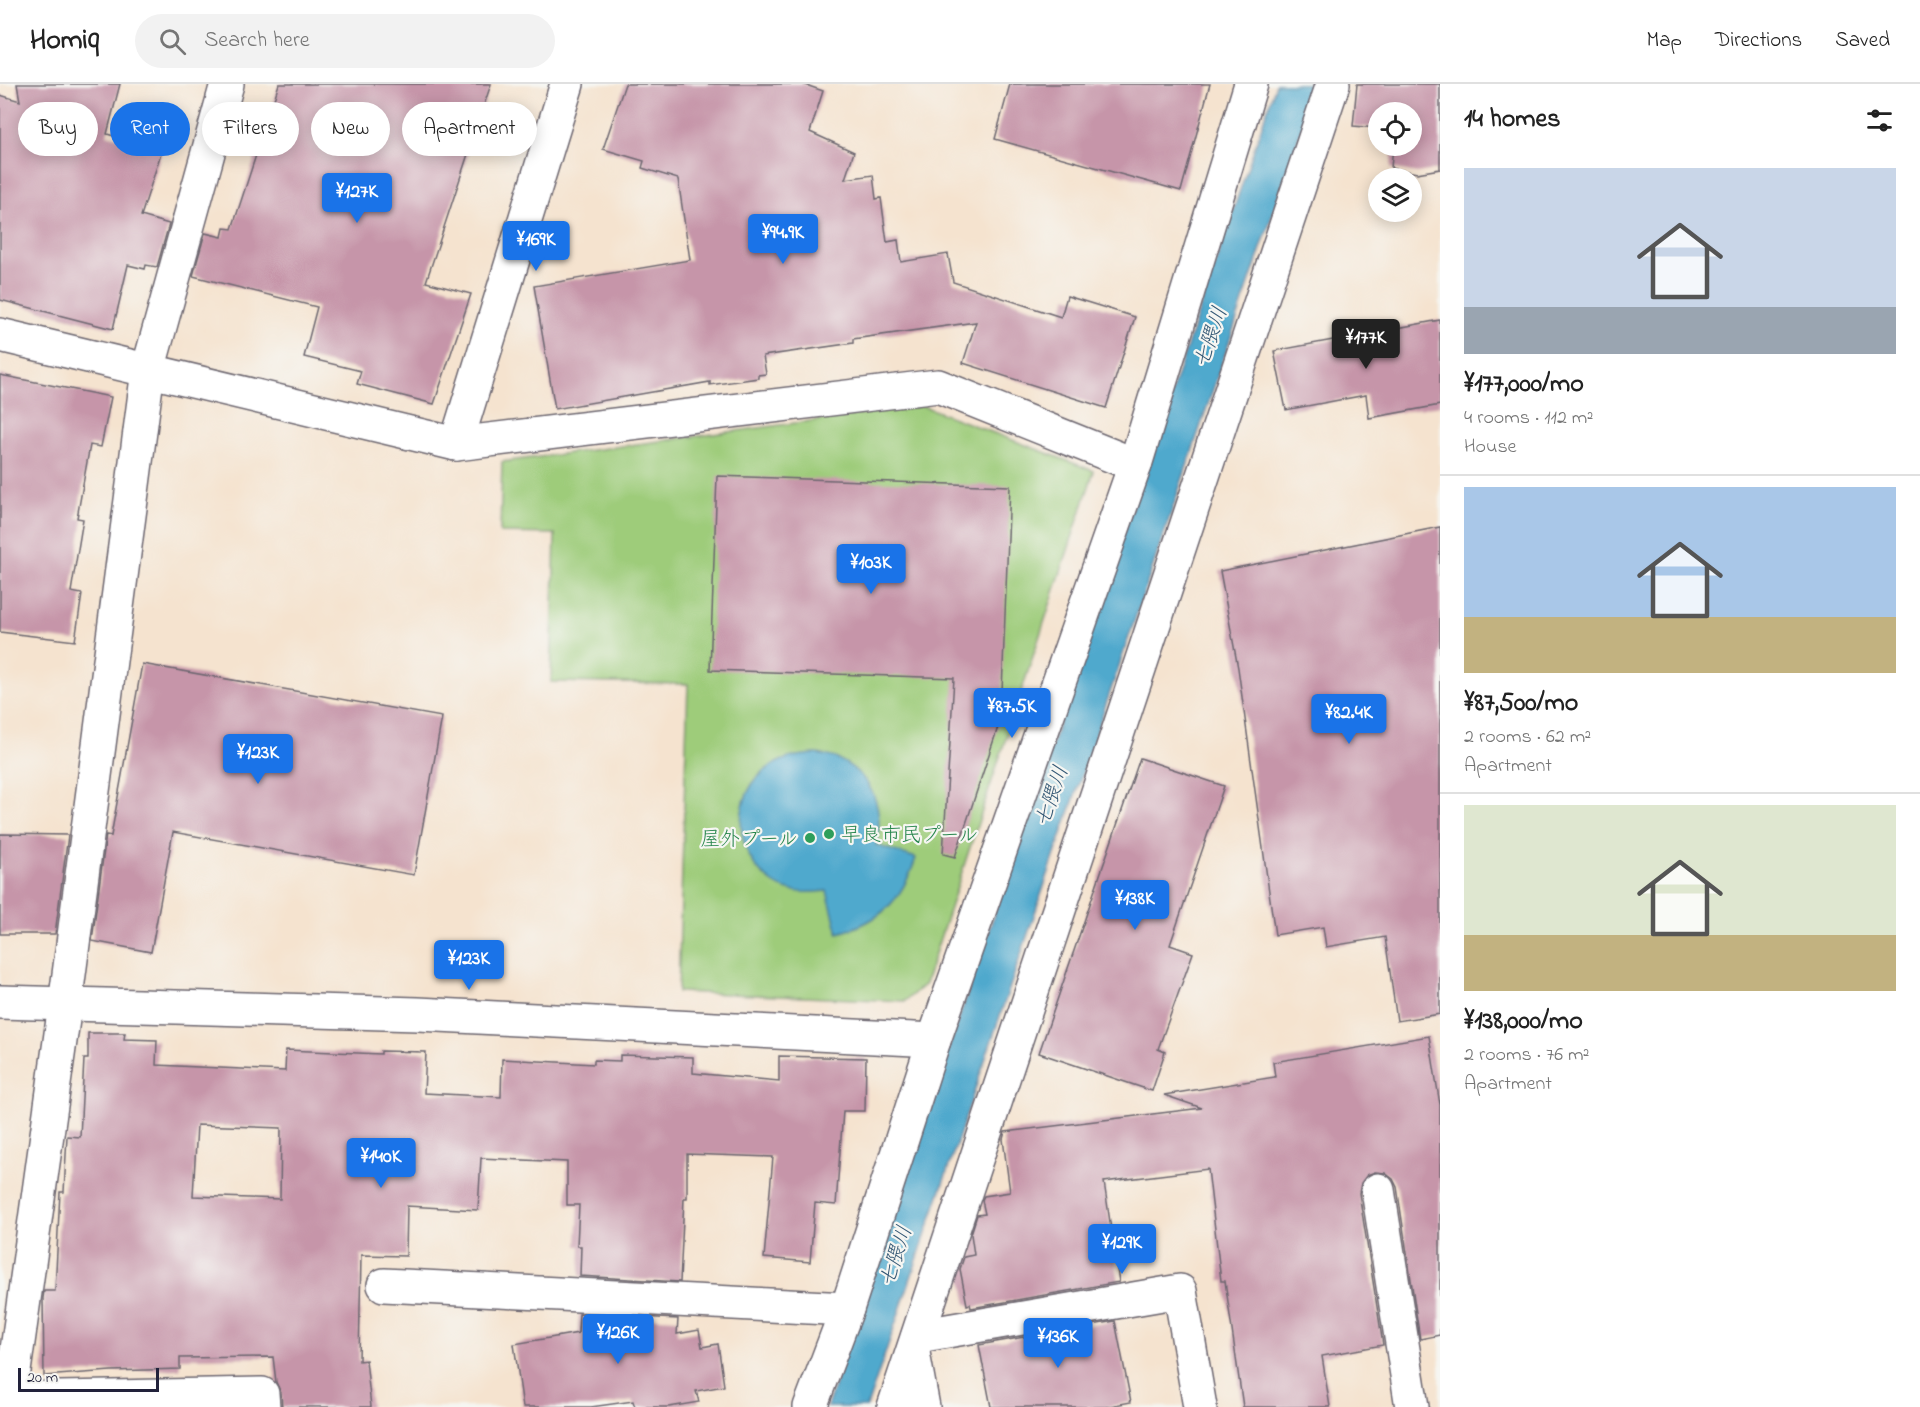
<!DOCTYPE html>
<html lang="en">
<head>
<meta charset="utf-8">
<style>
  body { margin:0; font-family:"Indie Flower","Klee One",sans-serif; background:#f2f2f2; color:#222; height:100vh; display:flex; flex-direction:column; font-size:22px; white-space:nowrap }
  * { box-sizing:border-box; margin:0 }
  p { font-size:20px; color:#767676 }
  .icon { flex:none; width:33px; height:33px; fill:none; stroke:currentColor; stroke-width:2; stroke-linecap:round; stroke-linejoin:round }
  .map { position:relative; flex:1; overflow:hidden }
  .sheet { display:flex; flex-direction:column; background:#fff; width:480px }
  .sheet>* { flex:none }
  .top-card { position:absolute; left:18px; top:18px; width:570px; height:54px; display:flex; gap:12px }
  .fabs { position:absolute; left:1368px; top:18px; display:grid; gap:12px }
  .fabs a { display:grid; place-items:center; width:54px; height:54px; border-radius:50%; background:#fff; box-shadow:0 3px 15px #0003; font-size:30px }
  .scale { position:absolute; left:18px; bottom:15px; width:141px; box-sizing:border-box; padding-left:6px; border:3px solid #22223b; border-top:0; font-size:16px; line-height:21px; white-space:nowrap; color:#22223b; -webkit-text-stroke:4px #f6f6f2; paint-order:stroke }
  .price { position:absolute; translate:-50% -51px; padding:0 14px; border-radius:6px; background:#1a73e8; color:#fff; font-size:20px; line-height:39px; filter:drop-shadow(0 2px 3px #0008) }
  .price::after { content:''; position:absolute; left:50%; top:36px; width:18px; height:14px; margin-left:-9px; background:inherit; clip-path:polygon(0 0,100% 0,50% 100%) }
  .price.current { background:#222; color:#fff }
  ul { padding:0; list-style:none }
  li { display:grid; align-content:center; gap:12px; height:318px; padding:0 24px }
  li+li { border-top:2px solid #e0e0e0 }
  li span { display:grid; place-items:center; height:186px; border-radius:0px; color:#555 }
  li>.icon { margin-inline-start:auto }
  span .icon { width:108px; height:108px; fill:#fffc; stroke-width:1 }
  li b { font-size:26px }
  h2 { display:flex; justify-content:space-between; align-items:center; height:72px; padding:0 24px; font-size:26px }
  .pill { padding:0 21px; border-radius:27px; background:#fff; box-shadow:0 3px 15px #0003; font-size:21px; line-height:54px }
  .pill.current { background:#1a73e8; color:#fff }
  header { display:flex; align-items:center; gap:36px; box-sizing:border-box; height:84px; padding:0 30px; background:#fff; border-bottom:2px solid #e0e0e0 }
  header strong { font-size:28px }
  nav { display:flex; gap:33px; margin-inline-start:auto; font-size:21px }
  .search { width:420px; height:54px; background:#f2f2f2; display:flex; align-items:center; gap:15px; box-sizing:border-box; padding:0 21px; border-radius:33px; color:#767676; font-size:22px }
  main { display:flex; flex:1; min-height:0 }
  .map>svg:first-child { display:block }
  .green { fill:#9ecc7a; stroke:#60775a; stroke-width:1.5 }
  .water { fill:#50a9cd; stroke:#396684; stroke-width:1.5 }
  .building { fill:#c695a9; fill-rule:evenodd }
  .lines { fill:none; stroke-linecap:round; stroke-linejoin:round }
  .minor-casing { stroke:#6c666f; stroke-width:36 }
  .minor { stroke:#fff; stroke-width:33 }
  .leisure-dot { fill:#2e9e5b; stroke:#f6f6f2; stroke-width:2 }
  .labels { text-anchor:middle; stroke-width:4.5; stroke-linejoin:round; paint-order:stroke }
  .leisure-label { font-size:20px; fill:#27864d; stroke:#f6f6f2; text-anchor:start }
  .water-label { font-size:21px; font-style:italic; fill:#345875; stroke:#f6f6f2 }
</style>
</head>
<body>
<header>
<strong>Homiq</strong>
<div class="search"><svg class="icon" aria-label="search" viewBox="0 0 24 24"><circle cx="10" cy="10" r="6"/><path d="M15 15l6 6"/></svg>Search here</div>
<nav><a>Map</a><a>Directions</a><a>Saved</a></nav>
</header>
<main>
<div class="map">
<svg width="1440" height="1323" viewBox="0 0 1440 1323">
  <rect width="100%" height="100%" fill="#f6f6f2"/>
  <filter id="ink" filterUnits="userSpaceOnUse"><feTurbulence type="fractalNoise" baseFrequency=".0167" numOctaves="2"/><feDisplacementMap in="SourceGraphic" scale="12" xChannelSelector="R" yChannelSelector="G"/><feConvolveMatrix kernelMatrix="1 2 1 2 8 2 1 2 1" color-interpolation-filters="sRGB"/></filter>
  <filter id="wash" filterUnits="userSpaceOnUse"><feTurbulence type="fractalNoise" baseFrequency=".008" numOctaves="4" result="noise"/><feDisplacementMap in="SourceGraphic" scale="24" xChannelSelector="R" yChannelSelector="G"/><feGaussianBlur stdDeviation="1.35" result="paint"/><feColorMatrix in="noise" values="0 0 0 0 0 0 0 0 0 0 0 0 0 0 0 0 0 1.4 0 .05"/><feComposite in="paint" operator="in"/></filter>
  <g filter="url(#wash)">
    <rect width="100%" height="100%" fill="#f5e3cf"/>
    <polygon class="green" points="923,322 1094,387 925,900 905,917 678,908 688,600 551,598 555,450 500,449 502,378"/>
    <g class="water">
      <polygon points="1276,0 1317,0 867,1323 827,1323"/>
      <path d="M816 670C823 671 832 672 838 675 873 692 885 726 876 761L916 774C902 816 881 838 838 849L827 807C809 809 789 810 773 799 733 772 729 709 771 682 785 673 800 671 816 670Z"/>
    </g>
    <g id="blocks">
      <g class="building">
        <polygon points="17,0 120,0 107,50 162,66 141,132 169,140 157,183 146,181 145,185 128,181 113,245 0,216 0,11 20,17"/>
        <polygon points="279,0 491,0 426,198 471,210 434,320 357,300 361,287 304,273 317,223 193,192 205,149 222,153 224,144 232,145"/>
        <polygon points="625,0 803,0 823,7 810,48 854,68 845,95 873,91 876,115 881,114 887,158 898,156 901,178 948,170 953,198 1061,233 1067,212 1135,233 1106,324 963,279 976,238 853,255 853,259 763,272 766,290 758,291 758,294 710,301 710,298 555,325 534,202 690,176 678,95 642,84 644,77 603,65"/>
        <polygon points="1010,0 1210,0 1181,107 995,55"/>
        <polygon points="1357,0 1440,0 1440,85 1417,89 1391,84 1393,62 1412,62 1412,28 1378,28 1378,44 1353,42"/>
        <polygon points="1440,236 1440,321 1369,334 1366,311 1286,326 1274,267"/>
        <polygon points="0,291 111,313 101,363 90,361 77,434 83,435 71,508 82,510 75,557 0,548"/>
        <polygon points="717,392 1010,402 1001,634 955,773 943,770 954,594 710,586"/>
        <polygon points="1440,443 1440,930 1397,937 1385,853 1326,863 1323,843 1275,851 1238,584 1220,487"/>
        <polygon points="142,580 442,633 414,791 173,748 151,868 92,857 106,751 111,752"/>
        <polygon points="1140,674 1224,702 1170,861 1193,869 1158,965 1165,968 1152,1007 1039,969"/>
        <polygon points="0,750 68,751 55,850 0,850"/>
        <path d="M88 949H125L124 955 157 956 156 981 285 987 286 966 381 970V967L426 968 424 1009 501 1013 502 975 594 980V976L620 977V971L693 973V989L779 997V972L866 974 865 1027H843L836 1121 815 1119 810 1178 764 1174 773 1073 687 1070V1114H684L680 1198 580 1192 581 1162H577L579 1121H567V1078L481 1074 478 1126 407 1122 406 1172 361 1171 359 1277 366 1276 371 1323H282L281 1309 276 1298 273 1273 180 1274V1285L111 1287 44 1292 43 1214 44 1207H55L60 1108H64L67 1052 80 1053 84 975H88ZM197 1041 281 1044 280 1115 193 1112Z"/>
        <polygon points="1429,952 1440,1021 1440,1251 1420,1255 1397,1103 1393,1095 1385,1089 1375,1088 1367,1091 1361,1099 1359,1109 1383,1261 1322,1272 1330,1323 1243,1323 1225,1197 1221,1197 1208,1085 1104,1098 1119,1198 971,1224 970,1220 967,1221 960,1185 964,1173 974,1171 971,1150 977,1131 985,1130 982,1116 984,1112 1010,1108 1003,1055 1005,1048 1202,1024 1164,1011 1275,993 1273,978"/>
        <polygon points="579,1230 678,1235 677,1250 699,1246 702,1263 718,1260 724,1302 696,1307 699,1318 669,1323 635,1323 633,1317 591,1323 523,1323 514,1260 578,1249"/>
        <polygon points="1115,1237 1131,1318 1105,1323 991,1323 979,1261"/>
      </g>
    </g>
  </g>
  <g filter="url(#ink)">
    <use href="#blocks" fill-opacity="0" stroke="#6c666f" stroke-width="1.5"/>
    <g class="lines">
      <g class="minor-casing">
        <g id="minor">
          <polyline points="0,251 456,360 938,302 1135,381"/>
          <polyline points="456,360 567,0"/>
          <polyline points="0,918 418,930 934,956"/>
          <polyline points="1378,1106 1412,1323"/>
          <polyline points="384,1201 847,1225"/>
          <polyline points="918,1252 1180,1207 1200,1323"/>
          <polyline points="913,1269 923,1323"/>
          <polyline points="10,1315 262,1310 263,1323"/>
          <polyline points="9,1323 65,921 148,286 227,0"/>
          <polyline points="810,1323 847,1225 934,956 1135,381 1251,0"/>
          <polyline points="894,1323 1333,0"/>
        </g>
      </g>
      <use href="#minor" class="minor"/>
    </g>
  </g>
  <g class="leisure-dot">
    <circle cx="829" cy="750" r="6"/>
    <circle cx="810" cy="754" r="6"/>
  </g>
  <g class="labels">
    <g class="leisure-label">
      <text x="841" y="757">早良市民プール</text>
      <text x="798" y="761" text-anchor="end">屋外プール</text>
    </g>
    <g class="water-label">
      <text transform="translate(1210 253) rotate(-71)" y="7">七隈川</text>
      <text transform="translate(1051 712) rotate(-71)" y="7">七隈川</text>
      <text transform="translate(895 1172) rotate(-72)" y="7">七隈川</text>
    </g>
  </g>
</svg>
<div class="fabs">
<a><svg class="icon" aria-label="locate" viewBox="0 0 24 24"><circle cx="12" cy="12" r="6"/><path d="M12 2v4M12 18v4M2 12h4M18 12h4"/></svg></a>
<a><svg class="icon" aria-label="layers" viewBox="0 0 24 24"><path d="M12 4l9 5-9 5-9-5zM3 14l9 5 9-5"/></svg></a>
</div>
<div class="scale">20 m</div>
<b class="price" style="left:357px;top:140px">¥127K</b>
<b class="price" style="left:783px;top:181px">¥94.9K</b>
<b class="price" style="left:536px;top:188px">¥169K</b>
<b class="price current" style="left:1366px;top:286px">¥177K</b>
<b class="price" style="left:871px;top:511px">¥103K</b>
<b class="price" style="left:1012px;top:655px">¥87.5K</b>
<b class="price" style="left:1349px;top:661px">¥82.4K</b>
<b class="price" style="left:258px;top:701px">¥123K</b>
<b class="price" style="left:1135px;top:847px">¥138K</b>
<b class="price" style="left:469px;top:907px">¥123K</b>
<b class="price" style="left:381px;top:1105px">¥140K</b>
<b class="price" style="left:1122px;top:1191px">¥129K</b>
<b class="price" style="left:618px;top:1281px">¥126K</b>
<b class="price" style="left:1058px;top:1285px">¥136K</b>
<div class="top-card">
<a class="pill">Buy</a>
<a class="pill current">Rent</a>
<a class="pill">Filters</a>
<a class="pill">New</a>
<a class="pill">Apartment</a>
</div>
</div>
<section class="sheet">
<h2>14 homes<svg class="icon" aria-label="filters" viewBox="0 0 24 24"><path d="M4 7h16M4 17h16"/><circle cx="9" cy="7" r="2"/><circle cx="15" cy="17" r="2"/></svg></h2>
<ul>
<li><span style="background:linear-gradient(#c9d6e8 75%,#9aa5b1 0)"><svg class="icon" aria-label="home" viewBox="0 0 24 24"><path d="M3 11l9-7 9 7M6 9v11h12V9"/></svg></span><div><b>¥177,000/mo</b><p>4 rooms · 112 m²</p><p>House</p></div></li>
<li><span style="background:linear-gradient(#a9c7e8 70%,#c2b280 0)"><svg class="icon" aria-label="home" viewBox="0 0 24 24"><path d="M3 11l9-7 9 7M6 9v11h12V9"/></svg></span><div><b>¥87,500/mo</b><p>2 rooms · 62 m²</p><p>Apartment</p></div></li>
<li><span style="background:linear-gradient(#dfe7d0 70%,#c2b280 0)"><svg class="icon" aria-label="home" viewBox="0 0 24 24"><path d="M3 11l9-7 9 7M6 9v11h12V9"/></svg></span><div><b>¥138,000/mo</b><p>2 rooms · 76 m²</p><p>Apartment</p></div></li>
</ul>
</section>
</main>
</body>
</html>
